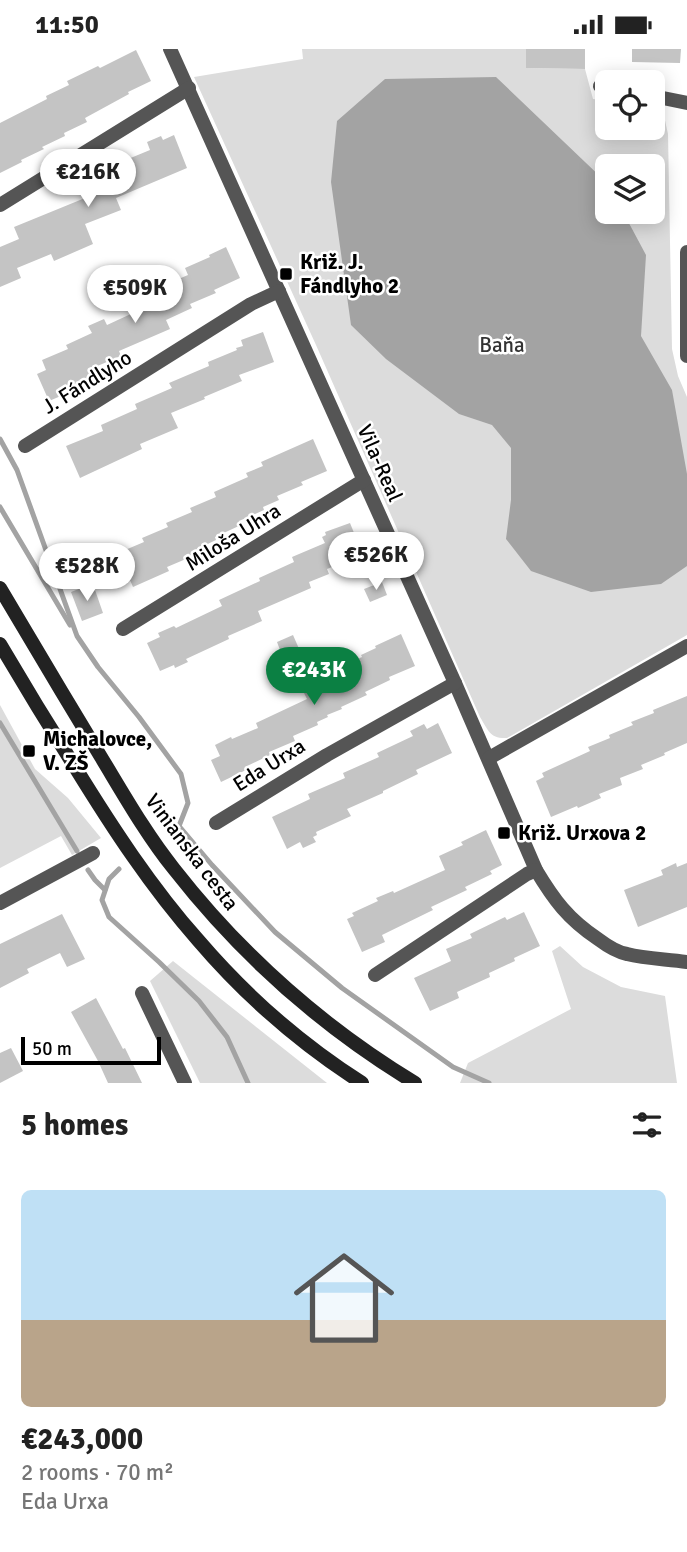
<!DOCTYPE html>
<html lang="en">
<head>
<meta charset="utf-8">
<style>
  body { margin:0; font-family:Signika,sans-serif; background:#f2f2f2; color:#222; height:100vh; display:flex; flex-direction:column; font-size:26px; white-space:nowrap }
  * { box-sizing:border-box; margin:0 }
  p { font-size:23px; color:#767676 }
  .icon { flex:none; width:38px; height:38px; fill:none; stroke:currentColor; stroke-width:2; stroke-linecap:round; stroke-linejoin:round }
  .map { position:relative; height:1034px; overflow:hidden }
  .sheet { display:flex; flex-direction:column; background:#fff; flex:1 }
  .sheet>* { flex:none }
  .tools { position:absolute; left:595px; top:21px; display:grid; gap:14px }
  .tools a { display:grid; place-items:center; width:70px; height:70px; border-radius:10px; background:#fff; box-shadow:0 4px 18px #0003; font-size:35px }
  .scale { position:absolute; left:21px; bottom:18px; width:140px; box-sizing:border-box; padding-left:7px; border:4px solid #000; border-top:0; font-size:19px; line-height:24px; white-space:nowrap; color:#000; -webkit-text-stroke:5px #fff; paint-order:stroke }
  .price { position:absolute; translate:-50% -60px; padding:0 16px; border-radius:24px; background:#fff; color:#222; font-size:23px; line-height:46px; filter:drop-shadow(0 2px 4px #0008) }
  .price::after { content:''; position:absolute; left:50%; top:42px; width:21px; height:16px; margin-left:-10px; background:inherit; clip-path:polygon(0 0,100% 0,50% 100%) }
  .price.current { background:#0b8043; color:#fff }
  ul { padding:0; list-style:none }
  li { display:grid; align-content:center; gap:14px; height:371px; padding:0 21px }
  li span { display:grid; place-items:center; height:217px; border-radius:10px; color:#555 }
  li>.icon { margin-inline-start:auto }
  span .icon { width:126px; height:126px; fill:#fffc; stroke-width:1 }
  li b { font-size:30px }
  h2 { display:flex; justify-content:space-between; align-items:center; height:84px; padding:0 21px; font-size:30px }
  .status { display:flex; justify-content:space-between; align-items:center; height:49px; padding:0 35px; background:#fff; direction:ltr }
  .status svg { height:19px; fill:currentColor }
  .map>svg:first-child { display:block }
  .green { fill:#dcdcdc; fill-rule:evenodd }
  .water { fill:#a3a3a3 }
  .lines { fill:none; stroke-linecap:round; stroke-linejoin:round }
  .stream { stroke:#a3a3a3; stroke-width:5 }
  .building { fill:#c4c4c4 }
  .street { stroke:#555; stroke-width:14 }
  .secondary { stroke:#222; stroke-width:14 }
  .poi-dot { fill:#000; stroke:#fff; stroke-width:2.5 }
  .labels { text-anchor:middle; stroke-width:5; stroke-linejoin:round; paint-order:stroke }
  .poi-label { font-size:21px; font-weight:bold; fill:#000; stroke:#fff; text-anchor:start }
  .park-label { font-size:21px; fill:#333; stroke:#fff }
  .street-label { font-size:21px; fill:#000; stroke:#fff }
</style>
</head>
<body>
<div class="status"><b>11:50</b><svg viewBox="0 0 49 12"><path d="M0 12V9h3v3zM5 12V6h3v6zM10 12V3h3v9zM15 12V0h3v12zM26 1h20v11H26zM47 4h2v5h-2z"/></svg></div>
<div class="map">
<svg width="687" height="1034" viewBox="0 0 687 1034">
  <rect width="100%" height="100%" fill="#fff"/>
  <g class="green">
    <path d="M302 0H526V19L585 20 593 50 607 52V79H653V61L664 67 668 85 672 300 678 327 687 348V586L507 689C490 690 488 681 480 668L316 296 194 28 303 10ZM607 117H653V163H607Z"/>
    <polygon points="0,656 35,720 68,749 101,789 72,806 61,787 0,819"/>
    <polygon points="560,897 583,918 621,938 665,947 677,1034 460,1034 468,1014 571,960 552,902"/>
    <polygon points="173,912 327,1034 200,1034 150,932"/>
  </g>
  <polygon class="water" points="496,28 607,134 607,163 623,163 646,206 641,287 672,341 687,425 687,517 661,535 591,543 531,522 506,490 511,451 511,399 492,376 459,365 386,310 351,276 331,133 337,72 385,30"/>
  <g class="lines">
    <g class="stream">
      <polyline points="0,390 17,421 77,587 98,618 139,668 181,725 188,754 179,777 174,782"/>
      <polyline points="0,458 70,576"/>
      <polyline points="0,674 77,802"/>
      <polyline points="179,777 212,816 275,883 342,939 453,1018 489,1034"/>
      <polyline points="119,820 109,830 102,851 109,868 159,913 199,952 227,988 248,1034"/>
      <polyline points="88,821 95,831 105,841"/>
    </g>
  </g>
  <g class="building">
    <polygon points="526,0 585,0 585,20 526,19"/>
    <polygon points="632,0 681,0 680,14 632,13"/>
    <polygon points="136,1 151,32 128,43 129,45 85,69 87,73 64,84 65,87 42,98 44,100 21,111 22,113 0,124 0,74 47,50 46,47 69,36 67,32 98,17 100,19"/>
    <polygon points="174,86 187,119 116,149 121,161 85,175 93,195 54,212 51,205 17,219 21,229 0,238 0,198 19,190 14,178 85,149 80,135 118,120 116,115 150,101 147,93 161,87 163,91"/>
    <polygon points="226,198 240,229 214,241 216,244 190,255 192,259 166,271 170,280 119,302 121,307 95,318 98,325 73,336 75,341 49,352 37,325 46,321 42,311 68,300 66,296 92,284 88,277 104,270 107,276 133,264 131,259 165,244 162,237 188,226 185,219 210,208 209,206"/>
    <polygon points="263,283 274,313 239,326 242,332 204,348 205,350 171,364 178,379 140,395 142,400 80,429 66,397 103,382 101,376 137,360 135,355 172,339 169,334 209,317 208,313 237,301 236,299 243,297 241,291"/>
    <polygon points="313,390 327,422 301,433 303,436 277,447 279,451 263,458 264,461 239,472 241,476 215,488 216,491 191,503 193,507 167,518 169,522 133,538 118,504 144,493 142,489 168,478 166,474 192,463 190,459 216,448 214,443 248,428 246,424 263,417 261,413"/>
    <polygon points="350,474 363,506 327,520 329,525 309,533 311,539 258,562 262,572 228,587 229,590 186,610 188,613 175,619 174,616 160,622 147,594 160,588 158,584 174,577 176,579 222,557 219,551 260,532 259,529 294,513 292,508 325,494 322,488 326,486 325,483"/>
    <polygon points="382,533 387,546 370,553 364,540"/>
    <polygon points="89,536 91,543 95,541 103,564 82,572 71,543"/>
    <polygon points="401,585 415,617 389,628 390,631 365,643 367,646 341,658 342,660 327,666 328,668 317,673 318,676 293,687 295,692 269,703 270,706 245,718 246,721 221,733 211,711 220,707 215,696 231,688 232,690 258,679 256,674 307,650 304,644 329,631 326,624 362,608 361,606 376,599 375,597"/>
    <polygon points="293,586 300,602 283,609 277,593"/>
    <polygon points="687,647 687,694 664,704 665,706 641,716 643,720 620,729 622,736 599,745 601,749 578,759 577,757 551,768 536,732 544,728 542,724 590,702 588,698 610,689 609,686 633,676 631,673 654,664 653,661"/>
    <polygon points="438,674 452,704 416,721 418,725 383,742 383,744 347,760 351,767 316,783 317,786 313,788 316,793 303,799 300,793 287,800 272,768 310,750 308,745 345,729 343,724 379,708 377,704 413,687 410,682 424,675 427,680"/>
    <polygon points="486,781 502,816 490,822 492,825 465,838 467,841 431,858 433,861 382,886 385,893 362,903 347,870 354,867 352,864 378,852 376,849 393,842 394,844 445,821 439,807 463,796 461,793"/>
    <polygon points="676,814 677,818 687,814 687,858 638,878 624,841 663,826 661,821"/>
    <polygon points="524,863 540,897 514,909 515,912 489,924 490,928 457,943 459,949 430,962 414,929 451,912 446,900 472,889 470,885 505,868 507,871"/>
    <polygon points="62,865 85,910 67,918 60,904 27,920 29,924 0,939 0,895"/>
    <polygon points="96,949 123,1000 125,999 142,1034 108,1034 98,1012 71,963"/>
    <polygon points="11,999 23,1022 0,1034 0,1004"/>
  </g>
  <g class="lines">
    <g class="street">
      <path d="M170 0 455 634 536 821C554 851 568 870 598 890 606 896 616 903 627 905 646 910 668 910 687 913"/>
      <polyline points="600,37 607,39"/>
      <polyline points="653,47 687,54"/>
      <polyline points="0,156 189,39"/>
      <polyline points="687,203 687,307"/>
      <polyline points="25,397 251,255 279,242"/>
      <polyline points="123,580 364,431"/>
      <polyline points="489,709 687,597"/>
      <polyline points="216,774 327,706 455,634"/>
      <polyline points="0,854 93,804"/>
      <polyline points="375,926 527,825 536,821"/>
      <polyline points="142,944 185,1034"/>
    </g>
    <g class="secondary">
      <path d="M0 539C33 595 67 652 101 708 124 746 146 785 174 820 242 907 321 977 415 1034"/>
      <path d="M0 595C24 636 49 677 75 718 112 778 151 838 198 891 245 946 301 995 362 1034"/>
    </g>
  </g>
  <g class="poi-dot">
    <rect x="279" y="218" width="14" height="14" rx="3.5"/>
    <rect x="22" y="695" width="14" height="14" rx="3.5"/>
    <rect x="497" y="777" width="14" height="14" rx="3.5"/>
  </g>
  <g class="labels">
    <g class="poi-label">
      <text x="300" y="220">Križ. J.<tspan x="300" dy="24">Fándlyho 2</tspan></text>
      <text x="43" y="697">Michalovce,<tspan x="43" dy="24">V. ZŠ</tspan></text>
      <text x="518" y="791">Križ. Urxova 2</text>
    </g>
    <g class="park-label">
      <text x="502" y="303">Baňa</text>
    </g>
    <g class="street-label">
      <text transform="translate(87 333) rotate(-32)" y="7">J. Fándlyho</text>
      <text transform="translate(380 414) rotate(66)" y="7">Vila-Real</text>
      <text transform="translate(233 488) rotate(-32)" y="7">Miloša Uhra</text>
      <text transform="translate(269 716) rotate(-32)" y="7">Eda Urxa</text>
      <text transform="translate(192 803) rotate(53)" y="7">Vinianska cesta</text>
    </g>
  </g>
</svg>
<div class="tools">
<a><svg class="icon" aria-label="locate" viewBox="0 0 24 24"><circle cx="12" cy="12" r="6"/><path d="M12 2v4M12 18v4M2 12h4M18 12h4"/></svg></a>
<a><svg class="icon" aria-label="layers" viewBox="0 0 24 24"><path d="M12 4l9 5-9 5-9-5zM3 14l9 5 9-5"/></svg></a>
</div>
<div class="scale">50 m</div>
<b class="price" style="left:88px;top:160px">€216K</b>
<b class="price" style="left:135px;top:276px">€509K</b>
<b class="price" style="left:376px;top:543px">€526K</b>
<b class="price" style="left:87px;top:554px">€528K</b>
<b class="price current" style="left:314px;top:658px">€243K</b>
</div>
<section class="sheet">
<h2>5 homes<svg class="icon" aria-label="filters" viewBox="0 0 24 24"><path d="M4 7h16M4 17h16"/><circle cx="9" cy="7" r="2"/><circle cx="15" cy="17" r="2"/></svg></h2>
<ul>
<li><span style="background:linear-gradient(#bfe0f5 60%,#b9a48a 0)"><svg class="icon" aria-label="home" viewBox="0 0 24 24"><path d="M3 11l9-7 9 7M6 9v11h12V9"/></svg></span><div><b>€243,000</b><p>2 rooms · 70 m²</p><p>Eda Urxa</p></div></li>
</ul>
</section>
</body>
</html>
